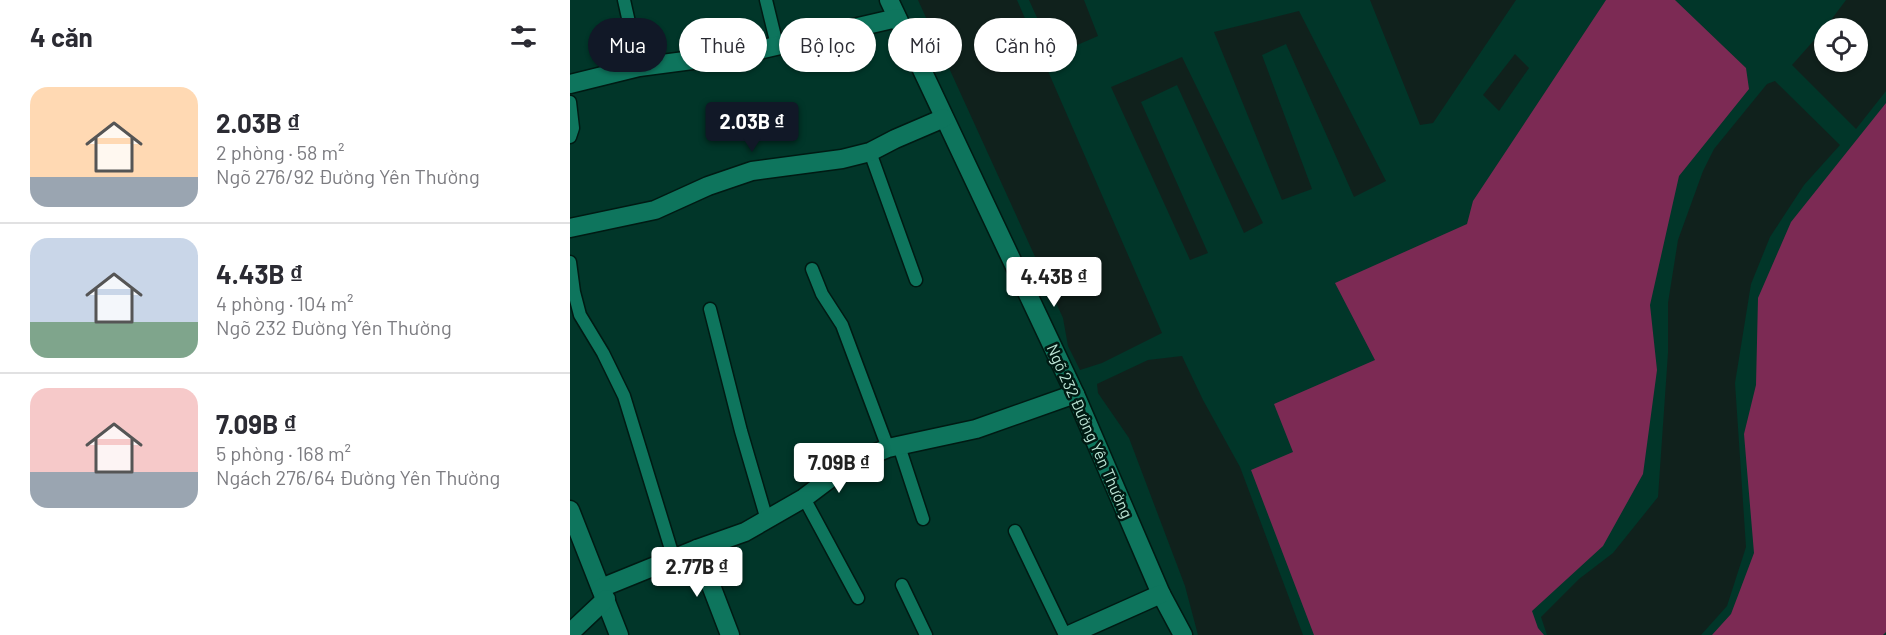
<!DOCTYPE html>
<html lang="vi">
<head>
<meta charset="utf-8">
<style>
  body { margin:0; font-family:Barlow,sans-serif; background:#f2f2f3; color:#2b2b33; height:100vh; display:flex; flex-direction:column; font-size:22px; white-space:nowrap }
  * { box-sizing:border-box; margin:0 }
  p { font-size:20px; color:#7c7c81 }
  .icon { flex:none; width:33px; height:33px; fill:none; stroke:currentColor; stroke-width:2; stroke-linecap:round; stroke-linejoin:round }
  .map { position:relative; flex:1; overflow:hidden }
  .panel { display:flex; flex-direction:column; background:#fff; width:570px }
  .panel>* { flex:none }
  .guide { position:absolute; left:18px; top:18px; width:570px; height:54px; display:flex; gap:12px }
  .tools { position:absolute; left:1244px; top:18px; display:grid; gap:12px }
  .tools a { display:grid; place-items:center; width:54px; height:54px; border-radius:50%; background:#fff; box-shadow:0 2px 4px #0004; font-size:30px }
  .price { position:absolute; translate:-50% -51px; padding:0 14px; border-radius:6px; background:#fff; color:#222; font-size:20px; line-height:39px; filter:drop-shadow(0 2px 3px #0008) }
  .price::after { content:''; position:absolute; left:50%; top:36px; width:18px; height:14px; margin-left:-9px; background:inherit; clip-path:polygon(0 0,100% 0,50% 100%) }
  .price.current { background:#111827; color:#fff }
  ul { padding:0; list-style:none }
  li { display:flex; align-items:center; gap:18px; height:150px; padding:0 30px }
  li+li { border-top:2px solid #e1e1e2 }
  li span { display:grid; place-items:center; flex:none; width:168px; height:120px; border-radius:18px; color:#555 }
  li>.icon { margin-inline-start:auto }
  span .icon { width:72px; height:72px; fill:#fffc; stroke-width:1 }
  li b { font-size:26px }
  h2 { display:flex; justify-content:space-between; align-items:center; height:72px; padding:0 30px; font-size:26px }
  .pill { padding:0 21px; border-radius:27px; background:#fff; box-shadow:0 2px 4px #0004; font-size:21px; line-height:54px }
  .pill.current { background:#111827; color:#fff }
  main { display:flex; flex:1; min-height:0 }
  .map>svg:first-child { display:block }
  .green { fill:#7c2a54 }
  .water { fill:#10211c }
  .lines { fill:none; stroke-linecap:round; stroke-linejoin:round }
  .lane-casing { stroke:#001a13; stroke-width:15 }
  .street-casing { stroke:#001a13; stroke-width:21 }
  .lane { stroke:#0e755d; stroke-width:12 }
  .street { stroke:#0e755d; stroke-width:18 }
  .labels { text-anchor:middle; stroke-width:5; stroke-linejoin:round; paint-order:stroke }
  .street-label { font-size:16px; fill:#bde6d7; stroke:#001a13 }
</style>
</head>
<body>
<main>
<section class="panel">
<h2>4 căn<svg class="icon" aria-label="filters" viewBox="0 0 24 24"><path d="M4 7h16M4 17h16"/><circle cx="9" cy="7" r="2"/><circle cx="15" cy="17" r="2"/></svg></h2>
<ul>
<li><span style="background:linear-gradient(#ffd9b3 75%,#9aa5b1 0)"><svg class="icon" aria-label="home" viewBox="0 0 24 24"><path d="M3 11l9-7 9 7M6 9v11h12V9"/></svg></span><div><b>2.03B ₫</b><p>2 phòng · 58 m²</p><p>Ngõ 276/92 Đường Yên Thường</p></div></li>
<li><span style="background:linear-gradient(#c9d6e8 70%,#7fa58c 0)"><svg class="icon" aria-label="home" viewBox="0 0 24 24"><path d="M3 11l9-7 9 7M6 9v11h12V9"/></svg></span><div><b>4.43B ₫</b><p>4 phòng · 104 m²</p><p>Ngõ 232 Đường Yên Thường</p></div></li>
<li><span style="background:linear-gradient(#f6c9c9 70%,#9aa5b1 0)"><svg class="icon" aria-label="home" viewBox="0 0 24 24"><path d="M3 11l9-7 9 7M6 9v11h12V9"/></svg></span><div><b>7.09B ₫</b><p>5 phòng · 168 m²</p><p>Ngách 276/64 Đường Yên Thường</p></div></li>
</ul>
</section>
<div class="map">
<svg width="1316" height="635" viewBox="0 0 1316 635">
  <rect width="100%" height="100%" fill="#013629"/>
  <g class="green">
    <polygon points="1036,0 1105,0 1176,68 1179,89 1109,176 1080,305 1087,370 1073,474 1033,546 962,611 968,628 974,635 744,635 681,470 723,452 704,404 805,360 765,283 897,224 903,201"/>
    <polygon points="1316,103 1316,632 1313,635 1142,635 1161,614 1184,553 1174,434 1186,385 1188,298 1221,222"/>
  </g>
  <g class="water">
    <polygon points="348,0 447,0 592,333 532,363 510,370 498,346 493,318"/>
    <polygon points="459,0 514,0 528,36 484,55"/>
    <polygon points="800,0 946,0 863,123 850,125"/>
    <polygon points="1276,0 1316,0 1316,91 1286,129 1222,65 1254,29 1254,62 1287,62 1287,28 1255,28"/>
    <polygon points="729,11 816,181 784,197 716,44 692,55 742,189 712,200 644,32"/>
    <polygon points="945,54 959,68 929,111 913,95"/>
    <polygon points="612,57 693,223 674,233 607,85 571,102 638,253 620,260 541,87"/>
    <polygon points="1205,81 1270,145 1234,185 1200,237 1181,284 1165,383 1176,547 1157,606 1131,635 977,635 971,617 1009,579 1043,553 1088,497 1098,353 1098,303 1108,240 1133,171 1144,149 1197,84"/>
    <polygon points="612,356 633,400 670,467 733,635 628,635 615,586 559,438 528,393 527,384 578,360"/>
  </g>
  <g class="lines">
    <g class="lane-casing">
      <g id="lane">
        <polyline points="54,0 69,67"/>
        <polyline points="196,0 207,45"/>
        <polyline points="0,102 3,128 0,137"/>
        <polyline points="300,152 346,280"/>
        <polyline points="0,262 4,292 10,315 33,353 54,396 104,559"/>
        <polyline points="242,269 252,294 272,325 318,448"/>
        <polyline points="140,309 171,431 197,520"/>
        <polyline points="329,446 353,519"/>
        <polyline points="234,498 288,598"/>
        <polyline points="445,531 495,635"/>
        <polyline points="332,585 356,635"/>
      </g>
    </g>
    <g class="street-casing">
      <g id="street">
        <polyline points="319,0 505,394 591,594 613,635"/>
        <polyline points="0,84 69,67 176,53 327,18"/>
        <polyline points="0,228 85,210 138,186 182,171 272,159 300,152 325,139 374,118"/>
        <polyline points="0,510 49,635"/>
        <polyline points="127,549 160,635"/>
        <polyline points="31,588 127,549 175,532 234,498 279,464 318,448 406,429 505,394"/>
        <polyline points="0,633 36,599"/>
        <polyline points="499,635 591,594"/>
      </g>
    </g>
    <use href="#lane" class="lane"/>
    <use href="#street" class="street"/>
  </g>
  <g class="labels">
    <g class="street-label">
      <text transform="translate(520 431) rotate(66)" y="6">Ngõ 232 Đường Yên Thường</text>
    </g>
  </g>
</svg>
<div class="tools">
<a><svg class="icon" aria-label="locate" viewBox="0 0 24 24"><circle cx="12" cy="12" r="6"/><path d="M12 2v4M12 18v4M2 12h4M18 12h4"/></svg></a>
</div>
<b class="price current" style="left:182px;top:153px">2.03B ₫</b>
<b class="price" style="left:484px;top:308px">4.43B ₫</b>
<b class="price" style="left:269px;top:494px">7.09B ₫</b>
<b class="price" style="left:127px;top:598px">2.77B ₫</b>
<div class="guide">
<a class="pill current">Mua</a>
<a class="pill">Thuê</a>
<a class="pill">Bộ lọc</a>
<a class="pill">Mới</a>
<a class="pill">Căn hộ</a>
</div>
</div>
</main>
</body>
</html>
